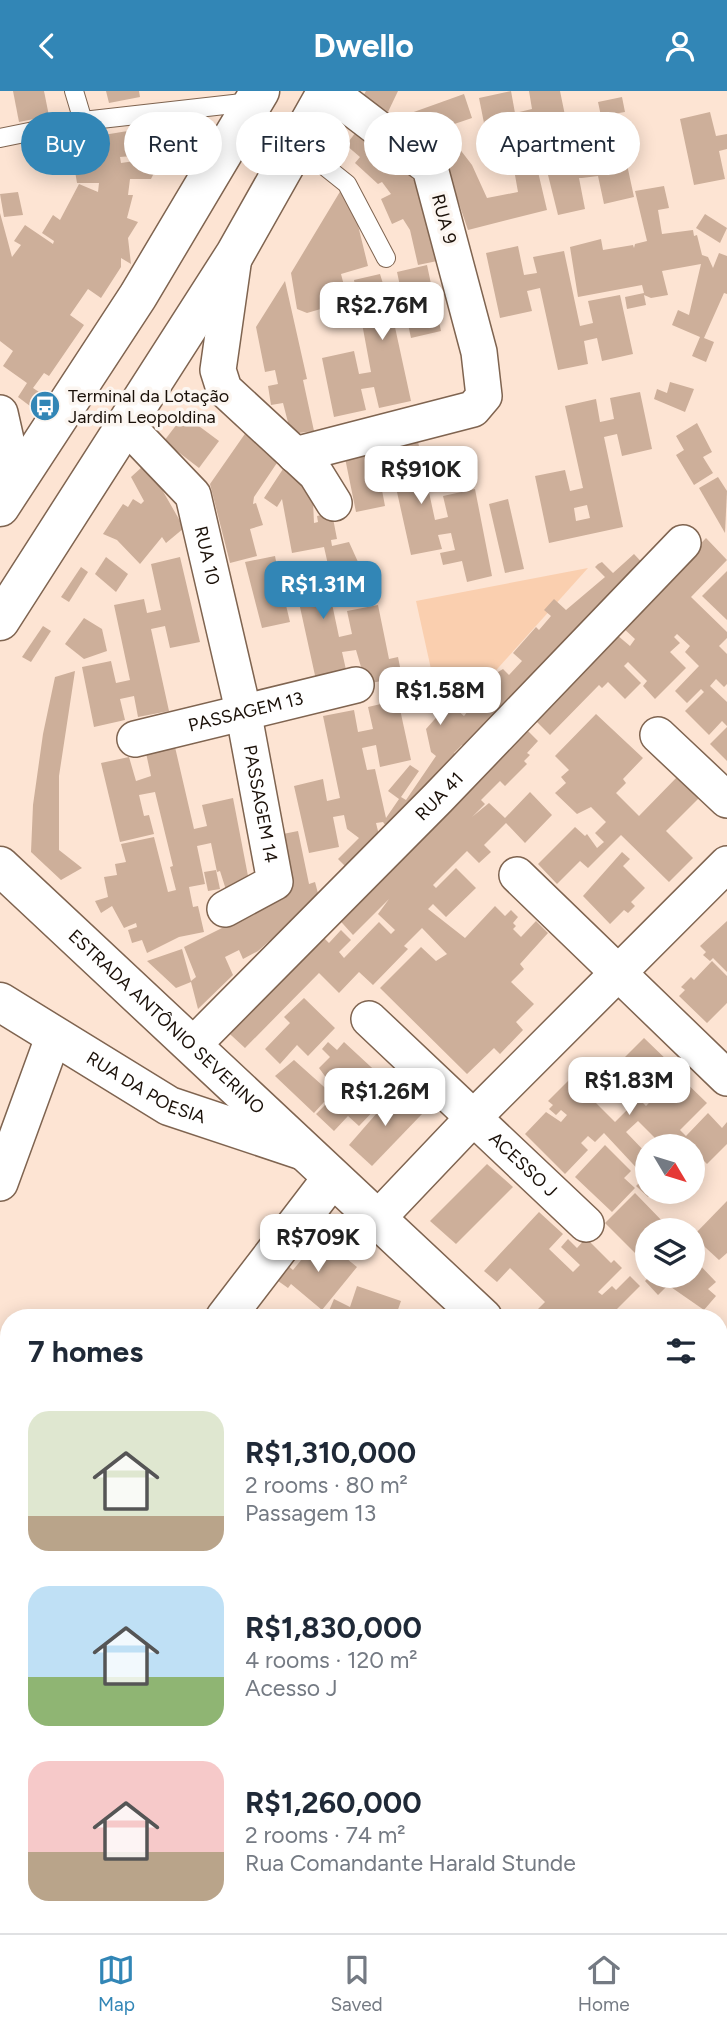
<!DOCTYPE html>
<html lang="en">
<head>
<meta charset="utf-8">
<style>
  body { margin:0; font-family:Figtree,sans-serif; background:#f2f2f3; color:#1f2937; height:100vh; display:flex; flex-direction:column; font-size:26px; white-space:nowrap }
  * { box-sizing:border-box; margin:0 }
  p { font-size:23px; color:#747a83 }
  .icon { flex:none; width:38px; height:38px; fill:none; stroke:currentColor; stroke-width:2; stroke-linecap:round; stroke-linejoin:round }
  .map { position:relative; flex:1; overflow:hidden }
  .drawer { position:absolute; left:0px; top:1218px; width:728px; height:625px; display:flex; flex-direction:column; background:#fff; border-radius:28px 28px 0 0; box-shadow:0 4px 18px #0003 }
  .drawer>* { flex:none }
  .hud { position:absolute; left:21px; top:21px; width:686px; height:63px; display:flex; gap:14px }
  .needle { width:46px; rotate:128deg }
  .buttons { position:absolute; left:635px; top:1043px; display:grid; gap:14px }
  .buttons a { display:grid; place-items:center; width:70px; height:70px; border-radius:50%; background:#fff; box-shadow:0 4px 18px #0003; font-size:35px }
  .price { position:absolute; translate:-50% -60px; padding:0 16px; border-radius:14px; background:#fff; color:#222; font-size:23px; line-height:46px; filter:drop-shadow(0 2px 4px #0008) }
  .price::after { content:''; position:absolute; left:50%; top:42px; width:21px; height:16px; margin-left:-10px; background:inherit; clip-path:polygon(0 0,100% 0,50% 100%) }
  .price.selected { background:#3286b6; color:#fff }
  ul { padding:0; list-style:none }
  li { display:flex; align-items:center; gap:21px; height:175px; padding:0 28px }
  li span { display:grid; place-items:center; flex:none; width:196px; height:140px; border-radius:21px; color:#555 }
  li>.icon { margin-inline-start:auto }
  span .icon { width:84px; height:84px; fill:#fffc; stroke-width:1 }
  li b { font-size:30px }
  h2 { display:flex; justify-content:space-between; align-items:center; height:84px; padding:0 28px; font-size:30px }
  .tag { padding:0 24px; border-radius:32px; background:#fff; box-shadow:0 4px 18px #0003; font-size:24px; line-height:63px }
  .tag.selected { background:#3286b6; color:#fff }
  header { display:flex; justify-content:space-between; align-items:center; height:91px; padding:0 28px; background:#3286b6; color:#fff; font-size:32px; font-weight:700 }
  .menu { display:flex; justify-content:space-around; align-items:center; height:98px; border-top:2px solid #e0e1e3; background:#fff; font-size:19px; color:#747a83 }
  .menu a { display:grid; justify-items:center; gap:4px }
  .menu .selected { color:#3286b6 }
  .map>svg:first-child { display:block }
  .green { fill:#facfaf }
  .building { fill:#cdaf9a; fill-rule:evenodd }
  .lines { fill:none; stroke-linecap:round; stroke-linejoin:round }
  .service-casing { stroke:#7f6450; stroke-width:20 }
  .minor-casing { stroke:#7f6450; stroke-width:38 }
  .tertiary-casing { stroke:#7f6450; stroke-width:41 }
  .secondary-casing { stroke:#7f6450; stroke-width:41 }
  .service { stroke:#fff; stroke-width:18 }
  .minor { stroke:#fff; stroke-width:35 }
  .tertiary { stroke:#fff; stroke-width:38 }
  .secondary { stroke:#fff; stroke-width:38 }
  .labels { text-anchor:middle; stroke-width:7; stroke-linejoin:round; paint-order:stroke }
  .street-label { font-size:18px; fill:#1a1008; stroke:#fcf6f1 }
  .poi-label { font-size:18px; fill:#1a1008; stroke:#fcf6f1; text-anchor:start }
</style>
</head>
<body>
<header><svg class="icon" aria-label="back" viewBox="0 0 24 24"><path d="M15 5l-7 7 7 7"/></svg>Dwello<svg class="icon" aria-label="person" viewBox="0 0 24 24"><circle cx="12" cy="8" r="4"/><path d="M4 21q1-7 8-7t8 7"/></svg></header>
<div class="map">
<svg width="727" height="1842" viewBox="0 0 727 1842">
  <rect width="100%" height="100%" fill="#fde4d3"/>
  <polygon class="green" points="588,477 444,637 416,510"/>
  <g class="building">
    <polygon points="13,0 44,0 49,25 19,31"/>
    <polygon points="106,0 139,0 140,6 109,12"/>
    <polygon points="366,0 398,0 388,21 363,5"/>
    <polygon points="511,0 515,22 532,18 529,0 560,0 575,73 594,69 590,48 620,41 634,106 604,113 598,85 582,87 579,87 585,118 558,124 536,36 519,40 523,60 491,67 479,7"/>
    <polygon points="464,3 472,27 419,45 397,27"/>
    <polygon points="622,6 625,21 601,25 598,11"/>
    <polygon points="710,21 716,45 727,43 727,58 719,60 725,88 694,94 680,28"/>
    <polygon points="164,34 168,62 120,66 121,72 162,66 151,88 130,88 128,104 133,104 127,127 138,131 128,147 131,173 121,167 121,176 101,207 88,198 70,224 84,234 49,285 44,282 33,297 39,301 30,315 18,306 27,292 3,275 13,260 0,250 0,122 12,166 21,154 14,150 25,134 53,153 54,150 42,142 53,124 60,129 79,93 98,101 99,92 77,92 75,80 91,79 89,71 54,75 49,53"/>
    <polygon points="359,37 417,92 442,169 418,174 410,139 403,128 392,133 381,108 391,103 382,91 378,93 355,72 360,66 346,54"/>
    <polygon points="452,48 472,74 487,107 518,101 513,73 535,68 547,119 468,139 450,86 429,57"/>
    <polygon points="664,95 669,117 658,119 662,143 693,139 694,145 697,144 702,164 708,166 713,177 719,162 727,165 727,203 724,202 704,247 714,251 706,271 692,265 700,246 672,234 678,219 689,224 701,173 662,180 668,204 651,207 644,204 646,214 627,218 625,206 644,202 642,194 578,206 570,156 601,148 603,159 633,154 634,157 635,153 647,150 635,100"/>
    <polygon points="341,99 354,118 368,175 341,183 348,210 307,222 297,218 291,182"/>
    <polygon points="18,101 23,124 4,126 0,103"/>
    <polygon points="705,123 727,137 720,152 696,137"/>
    <polygon points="518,155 524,184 537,182 533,166 564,160 580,235 593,232 588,210 620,204 633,263 602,270 597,247 584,250 588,273 558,279 540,197 527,200 532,220 500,227 486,162"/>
    <polygon points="427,174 441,240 411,247 406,224 393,227 411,310 379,317 374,296 361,298 366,319 334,326 322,267 354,260 359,283 371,281 354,189 380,183 389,212 403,209 397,181"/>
    <polygon points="285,190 307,288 303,289 314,340 291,343 283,312 271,314 268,295 278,293 275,279 265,281 256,236"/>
    <polygon points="670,291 694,298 685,321 654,308 657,298 667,302"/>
    <path d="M640 301 652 358 622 365 617 343 604 346 623 436 549 452 535 385 565 379 570 400 583 397 565 315 596 308 600 331 614 328 610 307ZM587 414 590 427 576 430 574 417Z"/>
    <polygon points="184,324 219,350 199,377 164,350"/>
    <polygon points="697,332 712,361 703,366 713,382 694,394 676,364 684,359 676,345"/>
    <polygon points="249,337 285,360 254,406 253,413 256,412 263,434 250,438 257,465 230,472 210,393"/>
    <polygon points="417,346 435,429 448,426 443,405 475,398 492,485 467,491 462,470 443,474 440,462 455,459 451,442 438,444 442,458 411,464 395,392 381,394 385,415 356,421 344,362 373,356 377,377 391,374 387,353"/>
    <polygon points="142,376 160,395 184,437 166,452 162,446 140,473 117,449 103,443 123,413 128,416 133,408 141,413 144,410 131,386"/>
    <polygon points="283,378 298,385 295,389 312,388 314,432 318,431 317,425 332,422 337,448 331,449 332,455 349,451 358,471 329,478 324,456 292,462 282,408 277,416 264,407"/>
    <polygon points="718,386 727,400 725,442 699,397"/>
    <polygon points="508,408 524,478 505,482 489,413"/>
    <polygon points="706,447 727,469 691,506 727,541 727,547 719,555 727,563 727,593 724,596 716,588 710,595 727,611 727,635 722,630 709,644 685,620 704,601 701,598 687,612 675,600 699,575 685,561 690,555 677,543 674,546 680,552 670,561 686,577 655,608 643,595 647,590 628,571 624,575 641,592 625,608 608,591 602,597 599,594 550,644 532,626 617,544 630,555 635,548 621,535"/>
    <polygon points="634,463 648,478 470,662 462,654 454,662 462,670 391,742 383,731 376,732 379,744 347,777 338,768 359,747 347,738 344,724 333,726 339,756 309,762 294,695 323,688 327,710 340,707 323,625 354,619 358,641 373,638 368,616 398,609 411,669 380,676 376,654 362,657 367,679 375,678 386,727 399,708 388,700 410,674 419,680 401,706 406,709 436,665 431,661 426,638 449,612 464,625 468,620 459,611 467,602 483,617 491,608 487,604 495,593 488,587 503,578 509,584 522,570 513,562 536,536 539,539 551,525 544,519 554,508 566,519 605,486 595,476 598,473 602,471 613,482"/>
    <polygon points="275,465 281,495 296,492 292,477 323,470 339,546 352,543 347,520 378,514 389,568 398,566 402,586 366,593 356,559 342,561 347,583 316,589 298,507 285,510 290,531 262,537 245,471"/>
    <polygon points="106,466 128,483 116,501 95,483"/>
    <polygon points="180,466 200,551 170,557 165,535 151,538 169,620 138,626 134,605 120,608 125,629 94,636 82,576 111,570 116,592 130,589 114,514 144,508 147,522 161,519 151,473"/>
    <polygon points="81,476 88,481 69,511 61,506"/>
    <polygon points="727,480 727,529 702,505"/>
    <polygon points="84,527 102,538 107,560 84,568 65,553"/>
    <polygon points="43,535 51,540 31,571 22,566"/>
    <polygon points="75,580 59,685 59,759 82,777 61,789 31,761 33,714 43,643 55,586"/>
    <polygon points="596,623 643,667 623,688 626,692 616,702 639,725 679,684 701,705 666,740 693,767 669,791 621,744 588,777 580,770 557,793 538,773 575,736 585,745 587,743 597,757 604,751 595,742 606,731 591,716 577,723 555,702 566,692 561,686 569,679 555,665"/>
    <polygon points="523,635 538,650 527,662 530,664 524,670 527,673 505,695 500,690 481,709 485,713 472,726 489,712 505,727 530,701 552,724 525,752 506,732 484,754 491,761 479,772 467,760 433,794 436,797 456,777 476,797 446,826 433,813 428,818 465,847 495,815 505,825 511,819 518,826 513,832 516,835 513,838 521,846 536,830 548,842 520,873 524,878 511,891 534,913 516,931 523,939 500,963 494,957 467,983 380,897 421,856 436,870 447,863 422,837 404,855 408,858 373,894 359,881 339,902 319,882 245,957 219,933 317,840 329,852 341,839 351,849 339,861 344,867 379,831 391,843 395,839 378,823 389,808 353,844 334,823"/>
    <polygon points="727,636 727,670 710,653"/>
    <polygon points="175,656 194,738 207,735 202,714 233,707 248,785 252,784 227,802 220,780 217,781 211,752 197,755 205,793 189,796 193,816 198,815 204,841 179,846 147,862 142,849 132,852 128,839 137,836 136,832 124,837 112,815 101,822 95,810 108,806 104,786 117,784 115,773 126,771 121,753 154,746 168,801 176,799 170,776 173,775 155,701 139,704 144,725 149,724 154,743 120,751 101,672 129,666 136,690 151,685 146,662"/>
    <polygon points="298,740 309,793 315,791 319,806 258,860 243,868 239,859 225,866 233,884 198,918 191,891 176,897 147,870 182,858 191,890 196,886 184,856 226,835 224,832 250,819 273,745"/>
    <polygon points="622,761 630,768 623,775 645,797 631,811 635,815 628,822 624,819 610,833 583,805"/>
    <polygon points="216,779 220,798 208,800 204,781"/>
    <polygon points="727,830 727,881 713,867 710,870 703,864 706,861 700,855"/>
    <polygon points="712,870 727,885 727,912 707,932 679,905 685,899 681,896 691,886 694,889"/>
    <polygon points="304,907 335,937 308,965 297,954 280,973 265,958 290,932 284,926"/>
    <polygon points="644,947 671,973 638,1007 646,1015 677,983 707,1012 680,1039 686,1045 708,1022 722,1037 727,1031 727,1053 707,1073 699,1065 695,1069 693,1055 683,1055 685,1052 682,1049 676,1055 654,1055 658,1050 638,1030 626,1041 648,1064 648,1101 653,1101 648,1106 636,1095 645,1086 604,1042 595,1051 588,1045 581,1052 588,1059 565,1083 525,1043 546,1021 561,1031 567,1024 561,1019 556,1024 549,1018 553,1014 548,1010 571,987 615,1031 629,1017 611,1000 623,988 613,978"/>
    <polygon points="328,951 337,959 344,951 384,988 392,979 403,989 359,1035 348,1025 334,1040 316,1023 326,1013 324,1011 314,1022 275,985 294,969 332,1003 335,999 319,977 330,966 322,958"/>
    <polygon points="397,999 422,1023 372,1075 349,1054"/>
    <polygon points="605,1054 631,1080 624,1087 635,1097 612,1121 575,1086"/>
    <polygon points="487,1073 513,1096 456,1153 430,1130"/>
    <polygon points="635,1102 667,1135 662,1139 648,1139 648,1153 637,1164 605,1132"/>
    <polygon points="727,1110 727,1162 719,1169 693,1145"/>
    <polygon points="539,1121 563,1143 549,1158 573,1181 580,1174 561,1156 568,1148 577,1157 586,1147 611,1172 614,1169 622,1177 598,1201 602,1204 612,1195 616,1199 630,1185 640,1195 608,1227 535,1227 532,1224 545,1211 510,1177 497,1191 484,1180"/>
    <polygon points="320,1146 357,1176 322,1219 291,1193 288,1197 274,1187 286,1173 293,1179"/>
    <polygon points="693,1167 716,1191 708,1198 716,1205 704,1219 668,1194 658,1204 645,1190 650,1185 693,1185"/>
    <polygon points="357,1195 401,1210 395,1227 326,1227 334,1208 350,1216"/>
    <polygon points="719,1241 727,1249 727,1263 719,1260"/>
    <polygon points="0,1314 9,1322 9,1340 0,1351"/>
    <polygon points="722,1675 727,1677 727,1701 719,1697"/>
    <polygon points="719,1753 727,1757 727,1796 719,1793"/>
    <polygon points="719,1819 727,1823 727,1842 697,1842 682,1834 719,1834"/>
    <polygon points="149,1834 168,1835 185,1842 156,1842 158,1838"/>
    <polygon points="197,1834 239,1834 236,1842 216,1842"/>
    <polygon points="337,1834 374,1834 391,1842 333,1842"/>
  </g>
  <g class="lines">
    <g class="service-casing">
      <g id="service">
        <polyline points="74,0 83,30"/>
        <polyline points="0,47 83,30 251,11"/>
        <polyline points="297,53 347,93 386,167"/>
      </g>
    </g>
    <g class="minor-casing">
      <g id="minor">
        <polyline points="234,166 218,279 224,298 316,383 334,412"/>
        <polyline points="0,322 16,393"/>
        <path id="s1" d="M126 334 193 404 243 619 275 791 225 818"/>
        <polyline points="295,364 473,318 484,305 479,261 430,77 329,0"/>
        <polyline points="658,644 727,709"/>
        <path id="s2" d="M135 648 356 594"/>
        <polyline points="517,784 727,987"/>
        <path id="s3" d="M369 928 586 1133"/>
        <path id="s4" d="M193 954 438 707 683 452"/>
        <polyline points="0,1092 54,944"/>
        <polyline points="378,1127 474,1026 727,773"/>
        <polyline points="719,1292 725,1286"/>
        <polyline points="719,1613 727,1597"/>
        <polyline points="416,1834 436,1842"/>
        <polyline points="8,1842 11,1834"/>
        <polyline points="287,1842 290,1834"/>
        <polyline points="611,1842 614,1834"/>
      </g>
    </g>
    <g class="tertiary-casing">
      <g id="tertiary">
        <path id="s5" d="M0 911 169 1015 301 1059"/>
        <polyline points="225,1227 332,1087"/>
        <polyline points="0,1523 9,1511"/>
      </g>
    </g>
    <g class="secondary-casing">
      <g id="secondary">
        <polyline points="0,416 138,205 260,0"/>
        <polyline points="0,530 235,163 327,0"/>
        <path id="s6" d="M0 775 483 1227"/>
        <polyline points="719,1437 727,1444"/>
      </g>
    </g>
    <use href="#service" class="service"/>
    <use href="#minor" class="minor"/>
    <use href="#tertiary" class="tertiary"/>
    <use href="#secondary" class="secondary"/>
  </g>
  <defs>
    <g id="bus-disc" transform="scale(1.575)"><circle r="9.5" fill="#3286b6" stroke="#fcf6f1"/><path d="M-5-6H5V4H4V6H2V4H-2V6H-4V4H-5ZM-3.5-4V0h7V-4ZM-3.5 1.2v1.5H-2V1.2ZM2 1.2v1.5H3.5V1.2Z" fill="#fff"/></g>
  </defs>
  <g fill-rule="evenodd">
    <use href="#bus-disc" x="45" y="315"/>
  </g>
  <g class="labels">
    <g class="street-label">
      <text transform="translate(444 128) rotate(75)" y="6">RUA 9</text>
      <text dy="6" stroke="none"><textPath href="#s1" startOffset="159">RUA 10</textPath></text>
      <text dy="6" stroke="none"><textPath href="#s2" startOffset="114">PASSAGEM 13</textPath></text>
      <text dy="6" stroke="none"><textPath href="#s4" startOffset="350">RUA 41</textPath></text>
      <text dy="6" stroke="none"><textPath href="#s1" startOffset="413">PASSAGEM 14</textPath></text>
      <text dy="6" stroke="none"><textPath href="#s6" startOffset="228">ESTRADA ANTÔNIO SEVERINO</textPath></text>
      <text dy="6" stroke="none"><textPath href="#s5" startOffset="170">RUA DA POESIA</textPath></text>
      <text dy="6" stroke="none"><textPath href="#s3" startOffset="212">ACESSO J</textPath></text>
    </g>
    <g class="poi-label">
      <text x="68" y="311">Terminal da Lotação<tspan x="68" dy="21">Jardim Leopoldina</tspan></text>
    </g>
  </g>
</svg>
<div class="buttons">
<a><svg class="needle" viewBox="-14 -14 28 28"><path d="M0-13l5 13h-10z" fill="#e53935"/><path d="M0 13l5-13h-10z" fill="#747a83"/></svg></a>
<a><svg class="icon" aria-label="layers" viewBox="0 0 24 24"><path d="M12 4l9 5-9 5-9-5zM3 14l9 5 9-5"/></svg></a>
</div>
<b class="price" style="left:382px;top:251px">R$2.76M</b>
<b class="price" style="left:421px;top:415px">R$910K</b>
<b class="price selected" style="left:323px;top:530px">R$1.31M</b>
<b class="price" style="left:440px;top:636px">R$1.58M</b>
<b class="price" style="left:629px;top:1026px">R$1.83M</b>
<b class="price" style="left:385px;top:1037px">R$1.26M</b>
<b class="price" style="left:318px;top:1183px">R$709K</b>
<div class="hud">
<a class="tag selected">Buy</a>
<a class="tag">Rent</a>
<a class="tag">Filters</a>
<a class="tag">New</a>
<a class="tag">Apartment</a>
</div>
<section class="drawer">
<h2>7 homes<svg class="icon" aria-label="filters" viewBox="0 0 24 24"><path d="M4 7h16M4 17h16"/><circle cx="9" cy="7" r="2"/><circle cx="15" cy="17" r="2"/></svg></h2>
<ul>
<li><span style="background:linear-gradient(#dfe7d0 75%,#b9a48a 0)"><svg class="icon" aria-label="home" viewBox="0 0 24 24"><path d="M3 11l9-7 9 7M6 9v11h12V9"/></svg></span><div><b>R$1,310,000</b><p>2 rooms · 80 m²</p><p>Passagem 13</p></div></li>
<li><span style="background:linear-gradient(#bfe0f5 65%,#8fb573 0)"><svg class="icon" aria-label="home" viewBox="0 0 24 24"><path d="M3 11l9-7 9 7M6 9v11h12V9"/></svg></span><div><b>R$1,830,000</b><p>4 rooms · 120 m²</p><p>Acesso J</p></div></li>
<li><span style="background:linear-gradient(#f6c9c9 65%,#b9a48a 0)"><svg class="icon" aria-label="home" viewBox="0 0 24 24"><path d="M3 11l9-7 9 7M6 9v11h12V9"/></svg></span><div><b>R$1,260,000</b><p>2 rooms · 74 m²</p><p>Rua Comandante Harald Stunde</p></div></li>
</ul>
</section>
</div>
<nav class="menu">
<a class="selected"><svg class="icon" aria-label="map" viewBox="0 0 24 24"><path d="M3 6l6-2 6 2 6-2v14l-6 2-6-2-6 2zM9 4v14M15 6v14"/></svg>Map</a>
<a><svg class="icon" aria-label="saved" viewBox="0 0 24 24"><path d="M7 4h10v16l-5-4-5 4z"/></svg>Saved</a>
<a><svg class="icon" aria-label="home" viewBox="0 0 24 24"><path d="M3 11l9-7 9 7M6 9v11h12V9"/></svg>Home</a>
</nav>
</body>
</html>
